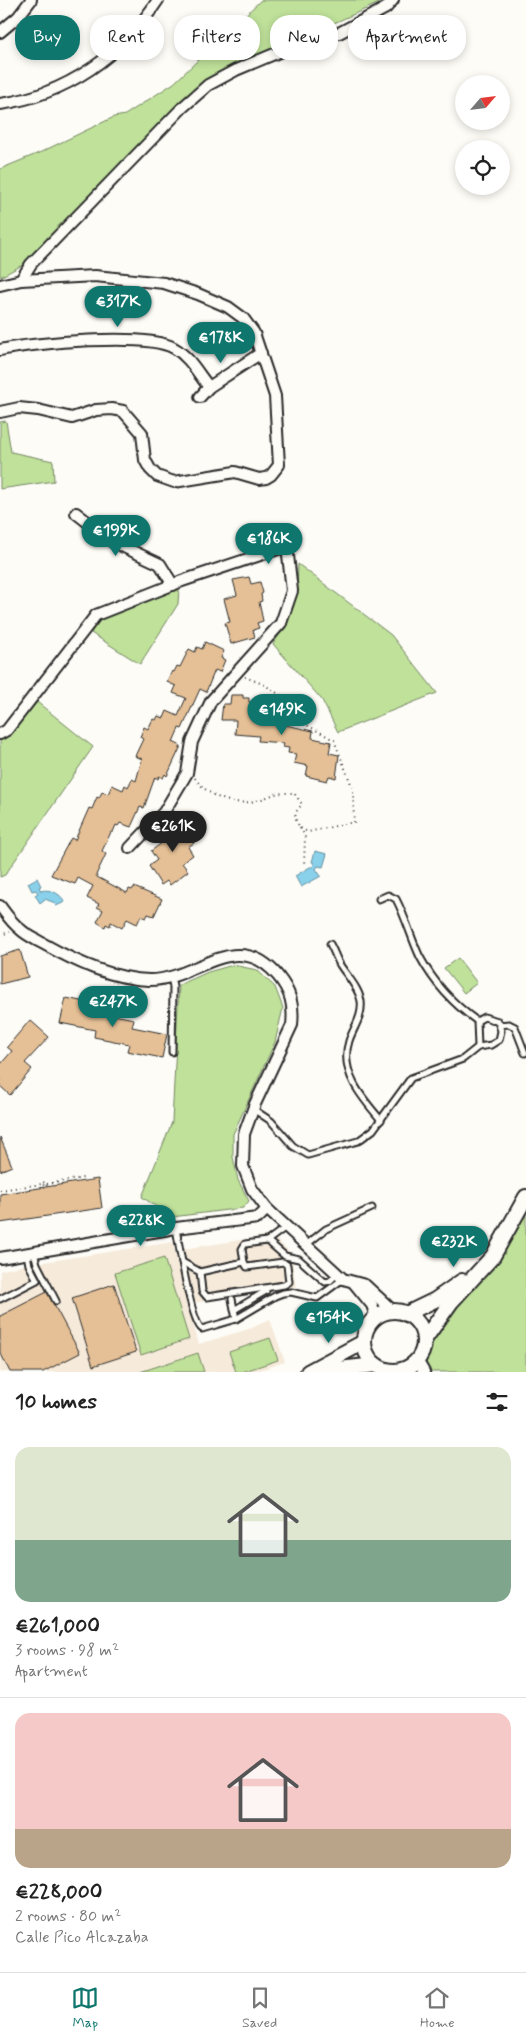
<!DOCTYPE html>
<html lang="en">
<head>
<meta charset="utf-8">
<style>
  body { margin:0; font-family:Mynerve,sans-serif; background:#f6f6f6; color:#222; height:100vh; display:flex; flex-direction:column; font-size:19px; white-space:nowrap }
  * { box-sizing:border-box; margin:0 }
  p { font-size:16px; color:#767676 }
  .icon { flex:none; width:28px; height:28px; fill:none; stroke:currentColor; stroke-width:2; stroke-linecap:round; stroke-linejoin:round }
  .map { position:relative; height:1372px; overflow:hidden }
  .panel { display:flex; flex-direction:column; background:#fff; flex:1 }
  .panel>* { flex:none }
  .banner { position:absolute; left:15px; top:15px; width:496px; height:45px; display:flex; gap:10px }
  .needle { width:32px; rotate:62deg }
  .fabs { position:absolute; left:455px; top:75px; display:grid; gap:10px }
  .fabs a { display:grid; place-items:center; width:55px; height:55px; border-radius:50%; background:#fff; box-shadow:0 2px 8px #0003; font-size:25px }
  .price { position:absolute; translate:-50% -42px; padding:0 11px; border-radius:18px; background:#0f766e; color:#fff; font-size:16px; line-height:32px; filter:drop-shadow(0 1px 2px #0008) }
  .price::after { content:''; position:absolute; left:50%; top:30px; width:15px; height:11px; margin-left:-8px; background:inherit; clip-path:polygon(0 0,100% 0,50% 100%) }
  .price.active { background:#222; color:#fff }
  ul { padding:0; list-style:none }
  li { display:grid; align-content:center; gap:10px; height:265px; padding:0 15px }
  li+li { border-top:1px solid #e0e0e0 }
  li span { display:grid; place-items:center; height:155px; border-radius:15px; color:#555 }
  li>.icon { margin-inline-start:auto }
  span .icon { width:90px; height:90px; fill:#fffc; stroke-width:1 }
  li b { font-size:21px }
  h2 { display:flex; justify-content:space-between; align-items:center; height:60px; padding:0 15px; font-size:21px }
  .pill { padding:0 18px; border-radius:20px; background:#fff; box-shadow:0 2px 8px #0003; font-size:18px; line-height:45px }
  .pill.active { background:#0f766e; color:#fff }
  .tab-bar { display:flex; justify-content:space-around; align-items:center; height:70px; border-top:1px solid #e0e0e0; background:#fff; font-size:14px; color:#767676 }
  .tab-bar a { display:grid; justify-items:center; gap:2px }
  .tab-bar .active { color:#0f766e }
  .map>svg:first-child { display:block }
  .built { fill:#f6eada }
  .green { fill:#bfe19a; stroke:#758662 }
  .water { fill:#89d0ea; stroke:#638e9e }
  .building { fill:#e5c096; stroke:#2b2b2b }
  .lines { fill:none; stroke-linecap:round; stroke-linejoin:round }
  .service-casing { stroke:#2b2b2b; stroke-width:9 }
  .minor-casing { stroke:#2b2b2b; stroke-width:14 }
  .secondary-casing { stroke:#2b2b2b; stroke-width:18 }
  .path { stroke:#2b2b2b; stroke-width:2; stroke-dasharray:1 4; stroke-linecap:butt }
  .service { stroke:#fdfcf7; stroke-width:5 }
  .minor { stroke:#fdfcf7; stroke-width:10 }
  .secondary { stroke:#fdfcf7; stroke-width:14 }
</style>
</head>
<body>
<div class="map">
<svg width="526" height="1372" viewBox="0 0 526 1372">
  <rect width="100%" height="100%" fill="#fdfcf7"/>
  <filter id="ink" filterUnits="userSpaceOnUse"><feTurbulence type="fractalNoise" baseFrequency=".02" numOctaves="2"/><feDisplacementMap in="SourceGraphic" scale="10" xChannelSelector="R" yChannelSelector="G"/><feConvolveMatrix kernelMatrix="1 2 1 2 8 2 1 2 1" color-interpolation-filters="sRGB"/></filter>
  <g filter="url(#ink)">
    <g class="built">
      <polygon points="271,1235 291,1253 296,1287 194,1303 184,1249"/>
      <polygon points="173,1242 186,1299 199,1344 252,1328 270,1319 285,1362 254,1372 0,1372 0,1271 24,1265"/>
    </g>
    <g class="green">
      <polygon points="261,0 382,0 379,3 215,76 28,262 0,277 0,169 39,153 114,117 125,115 174,83"/>
      <polygon points="6,421 11,452 53,461 54,481 0,489 0,422"/>
      <path d="M298 564 391 635 437 693 338 732 322 700 273 644C295 612 297 602 298 564Z"/>
      <polygon points="179,589 178,604 140,664 91,633 97,623 104,617"/>
      <polygon points="37,702 93,747 5,875 0,877 0,740 10,735"/>
      <polygon points="458,958 477,983 464,993 444,968"/>
      <polygon points="233,965 257,970 275,987 283,1008 275,1042 233,1134 233,1157 238,1180 249,1201 243,1208 172,1217 142,1197 172,1122 179,985 208,972"/>
      <polygon points="526,1211 526,1372 417,1372 428,1357 439,1324"/>
      <polygon points="164,1258 189,1339 141,1355 115,1273"/>
      <polygon points="270,1338 278,1360 242,1372 236,1372 229,1352"/>
      <polygon points="198,1353 204,1372 140,1372"/>
    </g>
    <g class="water">
      <polygon points="315,851 327,854 323,867 318,866 316,869 321,876 301,887 295,876 310,867 313,867 314,863 312,862"/>
      <path d="M37 878 41 886 39 887 41 891C50 888 61 894 65 902L56 906 55 903 45 899 40 903 35 895 38 893 36 890 32 891 28 883Z"/>
    </g>
    <g class="building">
      <polygon points="249,577 251,584 260,582 263,593 261,594 262,601 259,602 263,621 257,623 259,628 253,630 255,637 231,644 225,623 230,622 224,599 237,595 233,580"/>
      <polygon points="205,642 224,651 221,658 225,660 220,672 215,670 206,692 200,689 182,729 179,728 173,742 181,746 167,776 165,774 163,778 159,776 158,779 155,777 144,808 140,807 131,827 120,823 118,826 116,825 113,832 111,832 102,851 106,854 96,875 97,877 127,893 129,889 132,890 134,887 162,899 154,916 148,914 146,918 141,916 137,924 127,919 122,928 111,922 110,926 106,924 105,927 97,922 103,910 97,907 99,904 87,898 93,886 78,878 75,884 51,875 71,838 75,840 89,808 92,809 97,797 99,798 102,792 108,794 112,785 123,790 125,785 128,787 132,779 136,781 142,759 135,756 143,739 140,737 144,727 148,729 153,719 156,720 158,716 164,718 167,711 178,716 186,698 173,693 176,686 167,682 172,671 174,672 177,666 180,667 189,649 195,652 197,647 202,649"/>
      <polygon points="231,695 243,695 243,698 249,698 249,702 255,703 269,705 269,711 274,711 274,717 282,717 281,724 313,731 312,738 331,742 329,753 339,755 336,778 329,776 327,781 306,776 308,766 294,763 296,754 288,753 289,748 283,747 284,743 258,741 259,736 235,734 236,720 221,720 223,704 230,704"/>
      <polygon points="180,819 185,826 188,824 197,835 191,839 194,843 188,847 193,855 182,863 188,871 170,885 167,881 161,885 149,866 157,860 151,851 167,839 162,833"/>
      <polygon points="20,950 28,977 0,984 0,956"/>
      <polygon points="66,998 100,1005 99,1012 134,1019 132,1027 167,1034 162,1058 127,1051 129,1044 94,1037 95,1030 60,1023"/>
      <polygon points="30,1020 49,1037 25,1063 32,1069 10,1095 0,1086 0,1065 12,1051 7,1047"/>
      <polygon points="0,1137 12,1166 0,1171"/>
      <polygon points="98,1179 102,1208 0,1223 0,1194"/>
      <polygon points="114,1284 136,1352 93,1366 72,1298"/>
      <polygon points="47,1292 80,1353 43,1372 10,1372 0,1352 0,1316"/>
    </g>
    <g class="lines">
      <g class="service-casing">
        <g id="service">
          <path d="M330 944C334 951 336 958 340 965 347 976 359 988 361 1001 363 1017 353 1028 349 1041 339 1072 362 1098 381 1120"/>
          <polyline points="171,977 173,987 172,1052"/>
          <polyline points="477,1021 478,1047"/>
          <polyline points="499,1025 509,1024 515,1027 525,1053"/>
          <path d="M253 1109 271 1121 293 1146 308 1155 358 1141 373 1130 411 1078 463 1059 478 1047 491 1045 499 1040 501 1031 498 1021 484 1017 477 1021C453 1004 434 983 420 957 411 938 406 918 396 899L388 895 379 899"/>
          <path d="M176 1228C179 1245 191 1322 202 1329L236 1319 275 1296 283 1293 291 1292 317 1298 343 1279"/>
          <polyline points="267,1241 286,1227"/>
          <polyline points="306,1245 326,1229 372,1208"/>
          <polyline points="34,1252 37,1264 56,1301"/>
          <polyline points="182,1262 200,1272 202,1291 207,1297 284,1285 289,1282 287,1265 283,1262 247,1267 244,1262 242,1249 245,1244 267,1241 270,1243 285,1256 299,1259 325,1282 330,1281 337,1274"/>
          <polyline points="200,1272 244,1262"/>
          <polyline points="0,1299 37,1280 29,1265 27,1254"/>
          <polyline points="232,1299 236,1319"/>
          <polyline points="234,1310 266,1291"/>
        </g>
      </g>
      <g class="minor-casing">
        <g id="minor">
          <polyline points="0,32 18,17 31,0"/>
          <path d="M0 104C66 95 122 55 158 0"/>
          <polyline points="21,280 31,264 183,107 208,85 236,70 291,47 321,36 339,33 386,8 393,0"/>
          <polyline points="0,285 21,280 95,276 164,283 198,294 228,307 243,318 254,333 275,396 279,465 271,475 266,478 259,479 235,472 174,482 157,476 150,469 145,460 142,433 123,411 112,409 96,410 72,418 38,410 19,408 0,412"/>
          <path d="M0 350C32 343 147 332 174 348 190 357 198 374 209 387"/>
          <polyline points="200,397 209,387 261,353"/>
          <polyline points="76,513 113,542 160,564 173,585"/>
          <polyline points="0,734 7,730 96,615 182,581 287,546 292,591 281,623 211,701 192,742 187,773 164,812 130,848"/>
          <path d="M0 906C6 914 12 923 20 929 26 935 35 939 42 943 74 961 112 979 149 980 196 981 236 926 278 976 291 992 294 1005 292 1025L255 1104 244 1134 243 1166 252 1189 267 1209 343 1279 365 1285 393 1311"/>
          <polyline points="0,1258 176,1228 258,1218 267,1209"/>
          <polyline points="354,1283 372,1305 376,1317"/>
          <polyline points="417,1360 424,1372"/>
        </g>
      </g>
      <g class="secondary-casing">
        <g id="secondary">
          <circle cx="394" cy="1341" r="30"/>
          <polyline points="406,1314 435,1300 462,1281"/>
          <polyline points="424,1340 451,1302 493,1256 526,1197"/>
          <polyline points="308,1372 364,1342"/>
          <polyline points="326,1372 339,1369 376,1365"/>
        </g>
      </g>
      <g class="path">
        <path d="M195 778C209 798 232 806 256 801 263 799 269 796 275 794 281 793 288 793 294 793L302 804 296 812 295 818 300 828 308 832 354 822 353 789 334 740 303 723 296 712 285 707V698L263 684 245 677"/>
        <polyline points="300,828 305,836 304,866"/>
        <polyline points="0,935 10,932"/>
        <polyline points="47,1184 83,1178"/>
        <polyline points="0,1190 42,1184 43,1182 47,1184 46,1187 42,1184"/>
      </g>
      <use href="#service" class="service"/>
      <use href="#minor" class="minor"/>
      <use href="#secondary" class="secondary"/>
    </g>
  </g>
</svg>
<div class="fabs">
<a><svg class="needle" viewBox="-14 -14 28 28"><path d="M0-13l5 13h-10z" fill="#e53935"/><path d="M0 13l5-13h-10z" fill="#767676"/></svg></a>
<a><svg class="icon" aria-label="locate" viewBox="0 0 24 24"><circle cx="12" cy="12" r="6"/><path d="M12 2v4M12 18v4M2 12h4M18 12h4"/></svg></a>
</div>
<b class="price" style="left:118px;top:328px">€317K</b>
<b class="price" style="left:221px;top:364px">€178K</b>
<b class="price" style="left:116px;top:557px">€199K</b>
<b class="price" style="left:269px;top:565px">€186K</b>
<b class="price" style="left:282px;top:736px">€149K</b>
<b class="price active" style="left:173px;top:853px">€261K</b>
<b class="price" style="left:113px;top:1028px">€247K</b>
<b class="price" style="left:141px;top:1247px">€228K</b>
<b class="price" style="left:454px;top:1268px">€232K</b>
<b class="price" style="left:329px;top:1344px">€154K</b>
<div class="banner">
<a class="pill active">Buy</a>
<a class="pill">Rent</a>
<a class="pill">Filters</a>
<a class="pill">New</a>
<a class="pill">Apartment</a>
</div>
</div>
<section class="panel">
<h2>10 homes<svg class="icon" aria-label="filters" viewBox="0 0 24 24"><path d="M4 7h16M4 17h16"/><circle cx="9" cy="7" r="2"/><circle cx="15" cy="17" r="2"/></svg></h2>
<ul>
<li><span style="background:linear-gradient(#dfe7d0 60%,#7fa58c 0)"><svg class="icon" aria-label="home" viewBox="0 0 24 24"><path d="M3 11l9-7 9 7M6 9v11h12V9"/></svg></span><div><b>€261,000</b><p>3 rooms · 98 m²</p><p>Apartment</p></div></li>
<li><span style="background:linear-gradient(#f6c9c9 75%,#b9a48a 0)"><svg class="icon" aria-label="home" viewBox="0 0 24 24"><path d="M3 11l9-7 9 7M6 9v11h12V9"/></svg></span><div><b>€228,000</b><p>2 rooms · 80 m²</p><p>Calle Pico Alcazaba</p></div></li>
</ul>
</section>
<nav class="tab-bar">
<a class="active"><svg class="icon" aria-label="map" viewBox="0 0 24 24"><path d="M3 6l6-2 6 2 6-2v14l-6 2-6-2-6 2zM9 4v14M15 6v14"/></svg>Map</a>
<a><svg class="icon" aria-label="saved" viewBox="0 0 24 24"><path d="M7 4h10v16l-5-4-5 4z"/></svg>Saved</a>
<a><svg class="icon" aria-label="home" viewBox="0 0 24 24"><path d="M3 11l9-7 9 7M6 9v11h12V9"/></svg>Home</a>
</nav>
</body>
</html>
